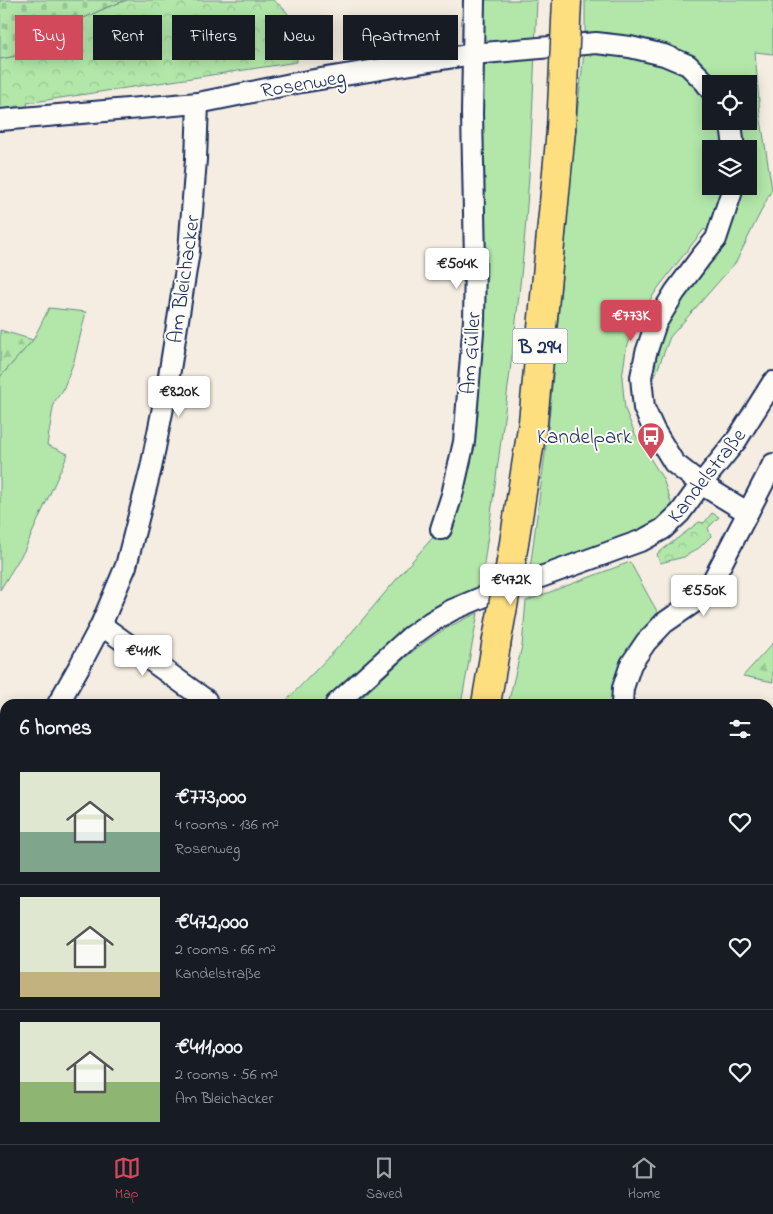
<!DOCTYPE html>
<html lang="en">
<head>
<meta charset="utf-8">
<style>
  body { margin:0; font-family:"Indie Flower",sans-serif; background:#20242c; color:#f1f3f6; height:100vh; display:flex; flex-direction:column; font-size:19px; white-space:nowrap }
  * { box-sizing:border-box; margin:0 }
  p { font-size:16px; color:#9ea1a6 }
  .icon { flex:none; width:28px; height:28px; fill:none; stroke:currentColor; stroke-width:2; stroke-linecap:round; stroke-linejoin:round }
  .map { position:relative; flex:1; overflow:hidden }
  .sheet { position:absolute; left:0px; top:699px; width:774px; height:446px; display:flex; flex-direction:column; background:#171b24; border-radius:15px 15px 0 0; box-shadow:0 2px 12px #0003 }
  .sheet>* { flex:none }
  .hud { position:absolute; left:15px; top:15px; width:500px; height:45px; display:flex; gap:10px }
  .buttons { position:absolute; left:702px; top:75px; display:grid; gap:10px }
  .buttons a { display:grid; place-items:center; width:55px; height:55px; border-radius:0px; background:#171b24; box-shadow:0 2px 12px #0003; font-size:25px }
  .price { position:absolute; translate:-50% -42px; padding:0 11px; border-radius:5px; background:#fff; color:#222; font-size:16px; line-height:32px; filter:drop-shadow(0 1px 2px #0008) }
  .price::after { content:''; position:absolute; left:50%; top:30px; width:15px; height:11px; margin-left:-8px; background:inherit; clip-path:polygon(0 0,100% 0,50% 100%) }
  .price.active { background:#d1495b; color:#fff }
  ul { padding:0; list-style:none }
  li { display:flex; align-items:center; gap:15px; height:125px; padding:0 20px }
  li+li { border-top:1px solid #363941 }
  li span { display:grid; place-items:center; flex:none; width:140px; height:100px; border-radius:0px; color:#555 }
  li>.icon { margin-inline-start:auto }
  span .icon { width:60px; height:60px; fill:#fffc; stroke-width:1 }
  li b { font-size:21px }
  h2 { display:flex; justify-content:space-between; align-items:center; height:60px; padding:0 20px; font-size:21px }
  .chip { padding:0 18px; border-radius:0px; background:#171b24; box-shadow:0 2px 12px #0003; font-size:18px; line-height:45px }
  .chip.active { background:#d1495b; color:#fff }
  .dock { display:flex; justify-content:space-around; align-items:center; height:70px; border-top:1px solid #363941; background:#171b24; font-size:14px; color:#9ea1a6 }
  .dock a { display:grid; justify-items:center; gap:2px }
  .dock .active { color:#d1495b }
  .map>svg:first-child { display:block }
  .green { fill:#b2e7a9; stroke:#668b84; fill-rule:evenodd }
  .forest { fill:url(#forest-firs); stroke:#668b84 }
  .cemetery { fill:url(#cemetery-stones); stroke:#668b84 }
  .park { fill:url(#park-crowns); stroke:#668b84 }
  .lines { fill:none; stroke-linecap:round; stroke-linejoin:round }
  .street-casing { stroke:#1b2f5e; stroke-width:24 }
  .highway-casing { stroke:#1b2f5e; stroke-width:31 }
  .street { stroke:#fdfcf7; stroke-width:20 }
  .highway { stroke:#fddf80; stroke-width:28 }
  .highway-bridge-casing { stroke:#1b2f5e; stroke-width:31; stroke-linecap:butt }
  .highway-bridge { stroke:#fddf80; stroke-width:28 }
  .labels { text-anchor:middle; stroke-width:4; stroke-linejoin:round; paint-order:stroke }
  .shield { fill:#fdfcf7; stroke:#5f6c8c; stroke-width:1 }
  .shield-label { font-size:20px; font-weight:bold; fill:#1b2f5e }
  .street-label { font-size:21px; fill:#1b2f5e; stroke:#fdfcf7 }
  .poi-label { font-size:21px; fill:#1b2f5e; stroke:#fdfcf7; text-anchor:end }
</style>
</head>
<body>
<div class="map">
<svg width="773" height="1144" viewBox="0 0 773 1144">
  <defs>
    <pattern id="forest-firs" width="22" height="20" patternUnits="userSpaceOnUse" patternTransform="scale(1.25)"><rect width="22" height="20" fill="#b2e7a9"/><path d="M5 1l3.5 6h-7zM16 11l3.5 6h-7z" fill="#98c694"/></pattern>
    <pattern id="cemetery-stones" width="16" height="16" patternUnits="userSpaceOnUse" patternTransform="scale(1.25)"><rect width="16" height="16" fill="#b2e7a9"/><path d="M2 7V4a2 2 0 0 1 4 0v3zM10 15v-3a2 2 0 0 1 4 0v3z" fill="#98c694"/></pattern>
    <pattern id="park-crowns" width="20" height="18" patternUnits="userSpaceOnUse" patternTransform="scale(1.25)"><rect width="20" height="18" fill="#b2e7a9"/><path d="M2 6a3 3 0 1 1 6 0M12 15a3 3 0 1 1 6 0" fill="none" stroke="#98c694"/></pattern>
  </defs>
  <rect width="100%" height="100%" fill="#f5ede1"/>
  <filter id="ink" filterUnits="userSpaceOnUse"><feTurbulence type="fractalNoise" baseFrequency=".02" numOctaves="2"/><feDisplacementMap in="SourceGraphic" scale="10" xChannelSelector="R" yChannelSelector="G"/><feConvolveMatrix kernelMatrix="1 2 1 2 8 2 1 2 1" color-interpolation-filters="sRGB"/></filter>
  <g filter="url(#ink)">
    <g class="green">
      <path d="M474 0H537C533 98 530 197 519 295 508 394 494 493 480 592L328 704H283L346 639 406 568 441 528 464 442Z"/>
      <path d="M585 0H773V54L755 52 760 114 772 189 736 262 670 337 655 376 649 377 658 337 716 239 704 229 658 288 638 318 626 350 622 378 625 409 635 434 663 479 673 508 655 524 636 534 583 556 530 569 548 431 575 131 585 44ZM711 84H749V121H711ZM711 149H749V186H711Z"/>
      <polygon points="49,308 86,312 74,361 63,390 54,402 47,445 68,454 24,551 0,590 0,377 33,340"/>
      <polygon points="630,562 649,597 664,623 646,642 622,704 508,704 522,646 526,601"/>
      <path d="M478 613 461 704H355C381 680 407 653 437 634 450 626 464 619 478 613Z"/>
      <polygon points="769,1094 773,1099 773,1144 394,1144 395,1140 769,1140"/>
      <polygon points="208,1140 353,1140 351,1144 207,1144"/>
    </g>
    <g class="forest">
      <polygon points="0,330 33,340 0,377"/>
      <polygon points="773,643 773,682 743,676"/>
    </g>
    <polygon class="cemetery" points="0,0 127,0 108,7 62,28 17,56 0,59"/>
    <g class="park">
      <path d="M127 0H273C278 4 285 9 288 14 295 28 297 46 297 62L27 103 28 118 0 120V59L17 56 62 28 108 7Z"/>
      <polygon points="712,513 719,517 708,528 711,536 699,548 684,557 660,563 657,554 699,522 704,523"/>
    </g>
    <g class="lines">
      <g class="street-casing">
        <g id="street">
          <polyline points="0,120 198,103 296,83 473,54 596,43 630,47 664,55 688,65 705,82 711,90"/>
          <polyline points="728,121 732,131 734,149"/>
          <polyline points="732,186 731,194 716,239 701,257 675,292 656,323 646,353 641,377 644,408 654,430 674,463 701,484 747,512"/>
          <polyline points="441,529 452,495 464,442 474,320 475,261 472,114 474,0"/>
          <polyline points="101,625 206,700"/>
          <polyline points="58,704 80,665 101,625 126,566 151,468 168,382 189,251 196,159 198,103"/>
          <polyline points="336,704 410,637 431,622 452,610 483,597 527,582 643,540 663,529 680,513 701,484 736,441 773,382"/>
          <polyline points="622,704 623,688 631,664 646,642 664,623 693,603 712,582 773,464"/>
          <polyline points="0,784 5,777"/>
          <polyline points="769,970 773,975"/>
          <polyline points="0,1042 5,1036"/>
          <polyline points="135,1140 145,1144"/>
          <polyline points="71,1144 71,1140"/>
          <polyline points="101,1144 118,1140"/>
        </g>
      </g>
      <g class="highway-casing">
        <g id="highway">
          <polyline points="511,562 533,422 561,130"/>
          <polyline points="486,704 496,645"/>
          <polyline points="377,1144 379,1140"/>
        </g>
      </g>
      <use href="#street" class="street"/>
      <use href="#highway" class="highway"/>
      <g class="highway-bridge-casing">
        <g id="highway-bridge">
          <polyline points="561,130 567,0"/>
          <polyline points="496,645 511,562"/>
        </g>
      </g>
      <use href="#highway-bridge" class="highway-bridge"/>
    </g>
  </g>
  <defs>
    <g id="bus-pin" transform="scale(1.4375)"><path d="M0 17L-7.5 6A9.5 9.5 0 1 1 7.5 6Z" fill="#d1495b" stroke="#fdfcf7"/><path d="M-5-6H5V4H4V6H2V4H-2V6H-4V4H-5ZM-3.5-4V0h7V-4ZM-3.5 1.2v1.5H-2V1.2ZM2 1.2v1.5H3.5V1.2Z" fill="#fff"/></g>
  </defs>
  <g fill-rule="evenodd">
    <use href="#bus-pin" x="651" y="436"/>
  </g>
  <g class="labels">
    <rect class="shield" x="512.5" y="328.5" width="55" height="35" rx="4"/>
    <g class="shield-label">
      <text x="540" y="353">B 294</text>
    </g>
    <g class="street-label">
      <text transform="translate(303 83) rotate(-10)" y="7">Rosenweg</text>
      <text transform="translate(183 279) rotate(-82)" y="7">Am Bleichacker</text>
      <text transform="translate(470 353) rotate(-86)" y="7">Am Güller</text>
      <text transform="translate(706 475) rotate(-52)" y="7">Kandelstraße</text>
    </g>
    <g class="poi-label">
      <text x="632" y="443">Kandelpark</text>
    </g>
  </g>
</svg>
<div class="buttons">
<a><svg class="icon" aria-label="locate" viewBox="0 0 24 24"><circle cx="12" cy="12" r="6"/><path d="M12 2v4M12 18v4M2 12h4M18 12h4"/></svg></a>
<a><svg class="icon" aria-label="layers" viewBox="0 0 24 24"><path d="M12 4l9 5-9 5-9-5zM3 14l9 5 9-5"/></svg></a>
</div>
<b class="price" style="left:457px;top:290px">€504K</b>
<b class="price active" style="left:631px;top:342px">€773K</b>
<b class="price" style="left:179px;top:418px">€820K</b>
<b class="price" style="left:511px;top:606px">€472K</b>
<b class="price" style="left:704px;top:617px">€550K</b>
<b class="price" style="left:143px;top:677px">€411K</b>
<div class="hud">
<a class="chip active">Buy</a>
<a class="chip">Rent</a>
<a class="chip">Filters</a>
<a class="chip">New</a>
<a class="chip">Apartment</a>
</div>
<section class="sheet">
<h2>6 homes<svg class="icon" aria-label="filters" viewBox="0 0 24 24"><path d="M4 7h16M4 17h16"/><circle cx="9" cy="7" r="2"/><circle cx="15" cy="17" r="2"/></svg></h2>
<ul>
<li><span style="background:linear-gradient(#dfe7d0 60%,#7fa58c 0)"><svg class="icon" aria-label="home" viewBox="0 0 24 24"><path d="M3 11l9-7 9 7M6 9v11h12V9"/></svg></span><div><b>€773,000</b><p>4 rooms · 136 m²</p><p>Rosenweg</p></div><svg class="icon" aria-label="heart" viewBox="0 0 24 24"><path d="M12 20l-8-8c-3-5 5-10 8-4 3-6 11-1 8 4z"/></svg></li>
<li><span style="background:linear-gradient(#dfe7d0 75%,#c2b280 0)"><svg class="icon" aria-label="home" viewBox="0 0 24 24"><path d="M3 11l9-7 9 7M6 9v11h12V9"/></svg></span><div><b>€472,000</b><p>2 rooms · 66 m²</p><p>Kandelstraße</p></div><svg class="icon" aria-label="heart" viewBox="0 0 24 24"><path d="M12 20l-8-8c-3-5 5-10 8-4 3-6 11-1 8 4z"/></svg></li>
<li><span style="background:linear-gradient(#dfe7d0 60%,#8fb573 0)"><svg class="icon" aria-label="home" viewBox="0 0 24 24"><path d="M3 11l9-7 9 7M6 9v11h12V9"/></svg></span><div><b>€411,000</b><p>2 rooms · 56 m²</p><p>Am Bleichacker</p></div><svg class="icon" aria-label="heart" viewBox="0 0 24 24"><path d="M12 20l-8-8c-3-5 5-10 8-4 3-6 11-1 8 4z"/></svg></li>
</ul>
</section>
</div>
<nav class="dock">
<a class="active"><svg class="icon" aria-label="map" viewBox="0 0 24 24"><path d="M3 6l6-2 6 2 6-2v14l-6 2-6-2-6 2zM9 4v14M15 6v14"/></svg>Map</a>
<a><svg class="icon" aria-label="saved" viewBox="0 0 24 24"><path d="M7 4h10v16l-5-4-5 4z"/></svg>Saved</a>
<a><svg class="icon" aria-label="home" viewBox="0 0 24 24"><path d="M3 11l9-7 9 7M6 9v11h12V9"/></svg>Home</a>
</nav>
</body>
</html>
